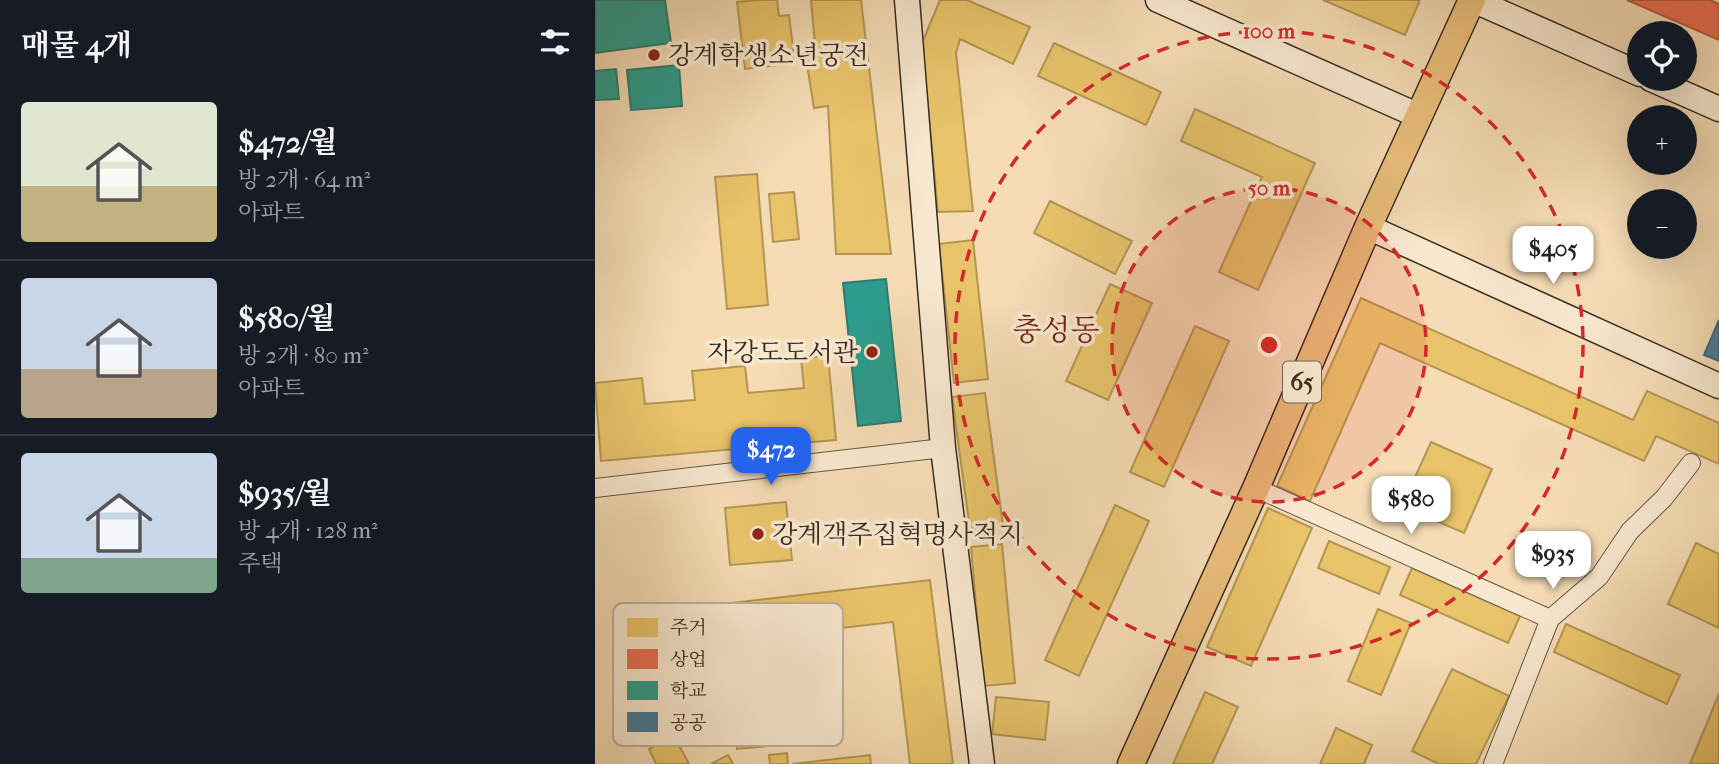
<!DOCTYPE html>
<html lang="ko">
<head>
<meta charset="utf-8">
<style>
  body { margin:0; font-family:"IM FELL French Canon","Noto Serif KR",serif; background:#20242c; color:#f1f3f6; height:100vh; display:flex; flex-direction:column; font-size:26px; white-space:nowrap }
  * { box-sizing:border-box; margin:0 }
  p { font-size:23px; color:#9ea1a6 }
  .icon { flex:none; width:38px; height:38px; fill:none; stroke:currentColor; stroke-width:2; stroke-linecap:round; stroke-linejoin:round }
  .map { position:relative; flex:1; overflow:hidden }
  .drawer { display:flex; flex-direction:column; background:#171b24; width:595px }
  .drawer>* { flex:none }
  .controls { position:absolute; left:1032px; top:21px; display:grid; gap:14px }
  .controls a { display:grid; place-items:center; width:70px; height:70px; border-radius:50%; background:#171b24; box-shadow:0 7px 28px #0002; font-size:35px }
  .price { position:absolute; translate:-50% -60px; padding:0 16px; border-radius:14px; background:#fff; color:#222; font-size:23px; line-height:46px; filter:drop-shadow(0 2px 4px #0008) }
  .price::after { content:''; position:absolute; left:50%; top:42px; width:21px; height:16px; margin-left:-10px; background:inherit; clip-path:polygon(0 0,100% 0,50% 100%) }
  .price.on { background:#2563eb; color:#fff }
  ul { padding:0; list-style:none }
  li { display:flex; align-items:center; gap:21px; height:175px; padding:0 21px }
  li+li { border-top:2px solid #363941 }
  li span { display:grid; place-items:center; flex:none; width:196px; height:140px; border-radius:7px; color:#555 }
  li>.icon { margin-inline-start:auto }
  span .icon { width:84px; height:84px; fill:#fffc; stroke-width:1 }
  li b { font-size:30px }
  h2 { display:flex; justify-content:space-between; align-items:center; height:84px; padding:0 21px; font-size:30px }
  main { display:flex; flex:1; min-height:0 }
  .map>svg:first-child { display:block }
  .homes { fill:#e9c46a; stroke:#b49654; stroke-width:2 }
  .shops { fill:#e76f51; stroke:#b25b43; stroke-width:2 }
  .schools { fill:#2a9d8f; stroke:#2e7b6e; stroke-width:2 }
  .public { fill:#457b9d; stroke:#416378; stroke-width:2 }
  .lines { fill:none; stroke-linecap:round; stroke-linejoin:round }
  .street-casing { stroke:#665847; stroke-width:20 }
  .secondary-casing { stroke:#372c22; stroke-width:27 }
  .primary-casing { stroke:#372c22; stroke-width:29 }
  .street { stroke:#f8e8cf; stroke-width:18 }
  .secondary { stroke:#f8e8cf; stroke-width:24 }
  .primary { stroke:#eabe7a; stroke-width:26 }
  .ring { fill:none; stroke:#d62828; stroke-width:3.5; stroke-dasharray:12 9 }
  .poi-dot { fill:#8f2418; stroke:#f8e8cf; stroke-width:2.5 }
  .labels { text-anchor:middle; stroke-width:7; stroke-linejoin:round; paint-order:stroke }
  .shield { fill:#f8e8cf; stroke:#716456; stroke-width:2 }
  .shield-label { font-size:24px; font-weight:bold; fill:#372c22 }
  .poi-label { font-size:26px; fill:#372c22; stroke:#f8e8cf; text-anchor:start }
  .quarter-label { font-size:30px; fill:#7a1f14; stroke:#f8e8cf }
  .key { fill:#f8e8cf; stroke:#beb09b; stroke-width:2 }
  .key-label { font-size:19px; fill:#372c22 }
  .centre { fill:#d62828; stroke:#f8e8cf; stroke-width:3.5 }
  .ring-label { font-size:21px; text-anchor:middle; font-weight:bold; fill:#d62828; stroke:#f8e8cf; stroke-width:7; stroke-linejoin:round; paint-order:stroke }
</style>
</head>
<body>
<main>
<section class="drawer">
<h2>매물 4개<svg class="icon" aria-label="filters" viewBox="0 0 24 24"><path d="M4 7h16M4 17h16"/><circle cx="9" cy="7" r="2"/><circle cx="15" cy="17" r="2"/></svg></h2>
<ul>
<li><span style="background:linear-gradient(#dfe7d0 60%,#c2b280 0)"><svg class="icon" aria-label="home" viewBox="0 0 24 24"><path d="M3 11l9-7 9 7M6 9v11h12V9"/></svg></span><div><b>$472/월</b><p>방 2개 · 64 m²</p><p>아파트</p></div></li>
<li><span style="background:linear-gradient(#c9d6e8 65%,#b9a48a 0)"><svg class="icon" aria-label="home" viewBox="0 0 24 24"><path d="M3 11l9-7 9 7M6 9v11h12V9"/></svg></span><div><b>$580/월</b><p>방 2개 · 80 m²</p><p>아파트</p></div></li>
<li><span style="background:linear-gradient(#c9d6e8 75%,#7fa58c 0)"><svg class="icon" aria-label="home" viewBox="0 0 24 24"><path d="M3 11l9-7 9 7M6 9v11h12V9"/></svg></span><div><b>$935/월</b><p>방 4개 · 128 m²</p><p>주택</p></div></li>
</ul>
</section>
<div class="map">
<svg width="1124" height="764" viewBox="0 0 1124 764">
  <rect width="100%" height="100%" fill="#f5dcb5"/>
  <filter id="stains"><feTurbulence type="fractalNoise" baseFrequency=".00286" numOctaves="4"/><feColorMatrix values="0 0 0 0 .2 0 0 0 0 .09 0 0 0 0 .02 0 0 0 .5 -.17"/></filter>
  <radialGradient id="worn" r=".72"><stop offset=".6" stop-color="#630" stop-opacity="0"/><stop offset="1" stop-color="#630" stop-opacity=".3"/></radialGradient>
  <g class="homes">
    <polygon points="162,0 182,0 184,16 194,15 200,63 150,69 142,2"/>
    <polygon points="216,0 266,0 296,254 241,254 233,106 219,108 211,58 221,56"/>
    <polygon points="345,0 372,0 435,27 418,64 365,39 361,53 378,211 343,212 327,43"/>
    <polygon points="728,0 825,0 810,35"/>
    <polygon points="459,43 566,92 551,125 443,76"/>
    <polygon points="600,109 720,163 663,290 624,272 667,177 586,141"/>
    <polygon points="162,174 173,305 132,309 120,177"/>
    <polygon points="199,192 204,239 178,242 174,194"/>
    <polygon points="455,201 537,241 520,274 439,233"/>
    <polygon points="378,240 393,379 359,383 344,244"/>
    <polygon points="515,284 557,303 513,400 471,381"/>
    <polygon points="766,298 1038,420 1052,391 1124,423 1124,464 1061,436 1049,461 785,343 715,501 682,486"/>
    <polygon points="600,326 634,341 569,487 535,472"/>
    <polygon points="233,356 241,440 6,461 0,383 47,378 50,404 100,400 97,371 150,366 153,393 209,388 206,358"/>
    <polygon points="390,393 408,525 375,529 357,397"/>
    <polygon points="836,442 897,469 869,533 807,506"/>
    <polygon points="191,502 197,560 135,565 130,508"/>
    <polygon points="520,505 554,521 484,676 450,660"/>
    <polygon points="673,508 717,528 656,666 612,647"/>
    <polygon points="734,541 795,567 784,594 723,568"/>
    <polygon points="1101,543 1124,554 1124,628 1073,604"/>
    <polygon points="407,544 420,683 388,686 376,547"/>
    <polygon points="817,568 925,616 913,643 805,595"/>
    <polygon points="335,580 358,764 315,764 298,622 116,643 111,606"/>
    <polygon points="783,609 816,623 786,695 753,681"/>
    <polygon points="971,624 1085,675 1072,704 959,652"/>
    <polygon points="857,669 914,696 881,764 844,764 817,751"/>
    <polygon points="242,692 246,739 142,749 138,702"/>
    <polygon points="610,692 643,707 617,764 578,764"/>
    <polygon points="1124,694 1124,764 1095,764"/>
    <polygon points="401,697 454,702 450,740 397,734"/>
    <polygon points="741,728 777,745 769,764 725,764"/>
    <polygon points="79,736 94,764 61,764 54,749"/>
    <polygon points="192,753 193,764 175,764 174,755"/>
    <polygon points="133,755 138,764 116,764"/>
    <polygon points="275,755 276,764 197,764"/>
  </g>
  <polygon class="shops" points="1032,0 1115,0 1124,4 1124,40"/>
  <g class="schools">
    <polygon points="0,0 70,0 76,43 0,53"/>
    <polygon points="84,65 87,106 36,110 32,70"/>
    <polygon points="21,69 24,99 0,100 0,71"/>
    <polygon points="291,279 306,421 263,426 248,283"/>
  </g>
  <polygon class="public" points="1124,320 1124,361 1109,355"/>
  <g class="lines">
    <g class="street-casing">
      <g id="street">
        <polyline points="0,488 348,448"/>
        <polyline points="661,488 955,619"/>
        <polyline points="898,764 955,619 1004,577 1035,531 1069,498 1096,463"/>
      </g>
    </g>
    <g class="secondary-casing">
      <g id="secondary">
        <polyline points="312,0 348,448 387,764"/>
        <polyline points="563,0 824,116"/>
        <polyline points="878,0 1045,74"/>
        <polyline points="1056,79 1124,109"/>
        <polyline points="773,227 1124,386"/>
      </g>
    </g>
    <g class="primary-casing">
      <polyline id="primary" points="536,764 661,488 773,227 877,0"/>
    </g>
    <use href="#street" class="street"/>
    <use href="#secondary" class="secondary"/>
    <use href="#primary" class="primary"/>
  </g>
  <circle cx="674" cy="345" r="157" fill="#d62828" fill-opacity=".12"/>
  <g class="ring">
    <circle cx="674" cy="345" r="157"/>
    <circle cx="674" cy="345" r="314"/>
  </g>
  <g class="poi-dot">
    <circle cx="59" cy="55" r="7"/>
    <circle cx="277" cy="352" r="7"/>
    <circle cx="163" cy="534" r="7"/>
  </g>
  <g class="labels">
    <rect class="shield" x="688" y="361.5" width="38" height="41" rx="5"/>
    <g class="shield-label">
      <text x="707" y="390">65</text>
    </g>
    <g class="poi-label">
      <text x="73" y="64">강계학생소년궁전</text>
      <text x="263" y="361" text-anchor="end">자강도도서관</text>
      <text x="177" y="543">강계객주집혁명사적지</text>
    </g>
    <g class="quarter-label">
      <text x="461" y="340">충성동</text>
    </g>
  </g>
  <rect x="18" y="603" width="230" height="143" rx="10" class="key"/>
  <rect x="32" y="618" width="31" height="19" fill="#e9c46a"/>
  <rect x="32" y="649" width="31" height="20" fill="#e76f51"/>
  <rect x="32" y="681" width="31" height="19" fill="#2a9d8f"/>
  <rect x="32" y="712" width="31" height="20" fill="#457b9d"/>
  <g class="key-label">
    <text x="75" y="634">주거</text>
    <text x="75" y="666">상업</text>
    <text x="75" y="697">학교</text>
    <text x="75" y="729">공공</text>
  </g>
  <circle cx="674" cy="345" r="10" class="centre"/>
  <g class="ring-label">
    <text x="674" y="38">100 m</text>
    <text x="674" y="195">50 m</text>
  </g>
  <rect width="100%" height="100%" filter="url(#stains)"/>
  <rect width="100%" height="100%" fill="url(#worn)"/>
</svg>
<div class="controls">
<a><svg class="icon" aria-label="locate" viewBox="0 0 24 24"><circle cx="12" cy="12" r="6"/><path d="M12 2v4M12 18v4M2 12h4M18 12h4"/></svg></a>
<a>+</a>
<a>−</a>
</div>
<b class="price" style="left:958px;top:286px">$405</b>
<b class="price on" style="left:176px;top:487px">$472</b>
<b class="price" style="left:816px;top:536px">$580</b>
<b class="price" style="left:958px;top:591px">$935</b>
</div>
</main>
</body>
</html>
